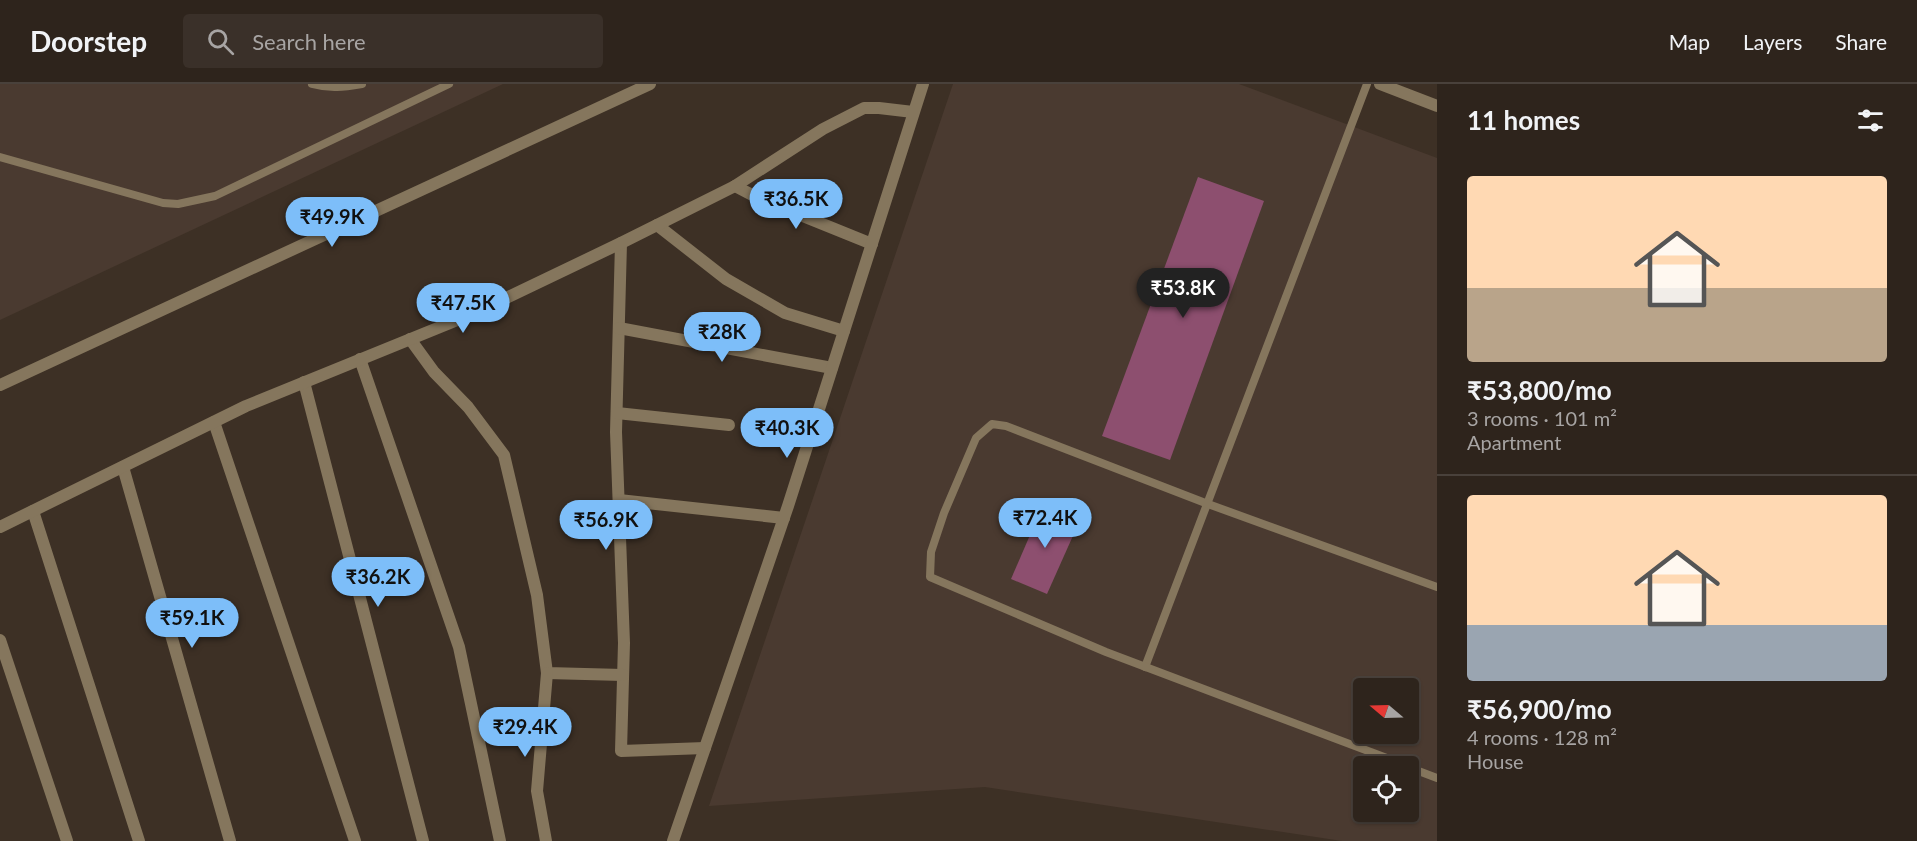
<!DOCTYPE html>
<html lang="en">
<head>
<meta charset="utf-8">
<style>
  body { margin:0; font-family:Lato,sans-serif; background:#3a3029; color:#f1f3f6; height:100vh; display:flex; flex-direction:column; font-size:22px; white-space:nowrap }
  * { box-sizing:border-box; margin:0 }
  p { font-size:20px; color:#a7a4a3 }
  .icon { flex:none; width:33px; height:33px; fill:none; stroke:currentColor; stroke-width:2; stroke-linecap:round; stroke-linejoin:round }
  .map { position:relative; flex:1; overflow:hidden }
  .panel { display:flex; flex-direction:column; background:#2e241c; width:480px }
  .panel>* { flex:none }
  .needle { width:39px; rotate:289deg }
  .fabs { position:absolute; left:1353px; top:594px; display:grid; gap:12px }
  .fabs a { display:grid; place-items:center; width:66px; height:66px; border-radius:6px; background:#2e241c; box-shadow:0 2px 4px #0004,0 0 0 2px #49413b; font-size:30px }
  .price { position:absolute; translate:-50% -51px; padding:0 14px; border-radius:21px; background:#7dbef9; color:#111; font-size:20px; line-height:39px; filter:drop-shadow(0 2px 3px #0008) }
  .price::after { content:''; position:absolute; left:50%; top:36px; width:18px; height:14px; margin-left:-9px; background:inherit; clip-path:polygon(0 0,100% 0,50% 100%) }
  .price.selected { background:#222; color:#fff }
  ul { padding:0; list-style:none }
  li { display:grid; align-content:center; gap:12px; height:318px; padding:0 30px }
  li+li { border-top:2px solid #49413b }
  li span { display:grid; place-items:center; height:186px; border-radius:6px; color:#555 }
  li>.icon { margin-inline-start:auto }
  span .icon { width:108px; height:108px; fill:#fffc; stroke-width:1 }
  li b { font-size:26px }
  h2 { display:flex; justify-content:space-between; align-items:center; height:72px; padding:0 30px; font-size:26px }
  header { display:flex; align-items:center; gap:36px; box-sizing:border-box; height:84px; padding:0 30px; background:#2e241c; border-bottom:2px solid #49413b }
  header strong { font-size:28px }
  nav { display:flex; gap:33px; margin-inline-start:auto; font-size:21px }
  .search { width:420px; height:54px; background:#3a3029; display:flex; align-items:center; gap:15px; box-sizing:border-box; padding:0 21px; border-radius:6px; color:#a7a4a3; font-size:22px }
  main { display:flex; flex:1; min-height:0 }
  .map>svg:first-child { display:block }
  .industrial { fill:#4a3a30; fill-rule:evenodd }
  .building { fill:#8d4f6f }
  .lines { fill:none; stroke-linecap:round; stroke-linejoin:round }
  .lane { stroke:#85765d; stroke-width:8 }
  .street { stroke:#85765d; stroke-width:12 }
</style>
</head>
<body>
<header>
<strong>Doorstep</strong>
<div class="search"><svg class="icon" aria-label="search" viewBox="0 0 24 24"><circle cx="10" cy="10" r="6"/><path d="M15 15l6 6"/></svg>Search here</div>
<nav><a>Map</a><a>Layers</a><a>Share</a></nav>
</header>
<main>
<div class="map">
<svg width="1437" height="757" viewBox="0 0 1437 757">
  <rect width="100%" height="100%" fill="#3d3025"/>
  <g class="industrial">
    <polygon points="0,0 503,0 0,236"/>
    <path d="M953 0H1239L1437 74V757H1342L985 703 709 722ZM1364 604H1408V650H1364ZM1364 682H1408V728H1364Z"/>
  </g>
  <g class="building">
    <polygon points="1198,93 1264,117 1170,376 1102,352"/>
    <polygon points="1043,421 1080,436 1047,510 1011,495"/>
  </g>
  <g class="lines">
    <g class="lane">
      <path d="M312 0C330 5 344 3 362 0"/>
      <polyline points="0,73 163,119 178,120 215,112 449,0"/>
      <polyline points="1145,583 1367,0"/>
      <polyline points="1408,682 1106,568 930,493 931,468 944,429 976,354 992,340 1006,342 1208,420 1437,503"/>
      <polyline points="1408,683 1437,694"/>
    </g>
    <g class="street">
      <polyline points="1380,0 1437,22"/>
      <polyline points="735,102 756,113 872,160"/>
      <polyline points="657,141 726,195 785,229 844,247"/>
      <polyline points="621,159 616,348 624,559 621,667 705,664"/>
      <polyline points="619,244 832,284"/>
      <polyline points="410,255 434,288 468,323 504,371 537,511 547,589 623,591"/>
      <polyline points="360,275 459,563 500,757"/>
      <polyline points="304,298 423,757"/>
      <polyline points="0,301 650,0"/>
      <polyline points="617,329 729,341"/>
      <polyline points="214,338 355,757"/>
      <polyline points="123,383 230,757"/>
      <polyline points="619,416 784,434"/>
      <polyline points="33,427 139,757"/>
      <polyline points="0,443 246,322 477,228 621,159 735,102 823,45 864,24 879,24 913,28"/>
      <polyline points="0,556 67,757"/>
      <polyline points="546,757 537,707 547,589"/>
      <polyline points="673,757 788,422 923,0"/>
    </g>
  </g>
</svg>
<div class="fabs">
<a><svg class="needle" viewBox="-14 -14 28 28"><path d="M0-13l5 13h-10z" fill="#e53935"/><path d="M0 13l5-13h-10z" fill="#a7a4a3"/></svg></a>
<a><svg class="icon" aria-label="locate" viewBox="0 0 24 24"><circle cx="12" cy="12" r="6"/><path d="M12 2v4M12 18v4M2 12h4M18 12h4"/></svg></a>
</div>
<b class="price" style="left:796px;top:146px">₹36.5K</b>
<b class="price" style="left:332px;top:164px">₹49.9K</b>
<b class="price selected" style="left:1183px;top:235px">₹53.8K</b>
<b class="price" style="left:463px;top:250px">₹47.5K</b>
<b class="price" style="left:722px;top:279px">₹28K</b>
<b class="price" style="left:787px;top:375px">₹40.3K</b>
<b class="price" style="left:1045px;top:465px">₹72.4K</b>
<b class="price" style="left:606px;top:467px">₹56.9K</b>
<b class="price" style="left:378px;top:524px">₹36.2K</b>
<b class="price" style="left:192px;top:565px">₹59.1K</b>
<b class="price" style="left:525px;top:674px">₹29.4K</b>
</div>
<section class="panel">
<h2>11 homes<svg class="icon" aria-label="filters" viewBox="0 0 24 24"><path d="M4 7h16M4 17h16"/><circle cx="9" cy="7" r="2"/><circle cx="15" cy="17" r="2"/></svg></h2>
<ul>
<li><span style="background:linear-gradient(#ffd9b3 60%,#b9a48a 0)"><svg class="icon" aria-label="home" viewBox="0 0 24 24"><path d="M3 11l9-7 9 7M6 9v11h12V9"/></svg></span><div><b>₹53,800/mo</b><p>3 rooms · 101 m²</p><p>Apartment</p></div></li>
<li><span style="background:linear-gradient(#ffd9b3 70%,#9aa5b1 0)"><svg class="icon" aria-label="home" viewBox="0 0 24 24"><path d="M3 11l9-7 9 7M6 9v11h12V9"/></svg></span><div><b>₹56,900/mo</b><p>4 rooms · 128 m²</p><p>House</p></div></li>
</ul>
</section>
</main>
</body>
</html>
